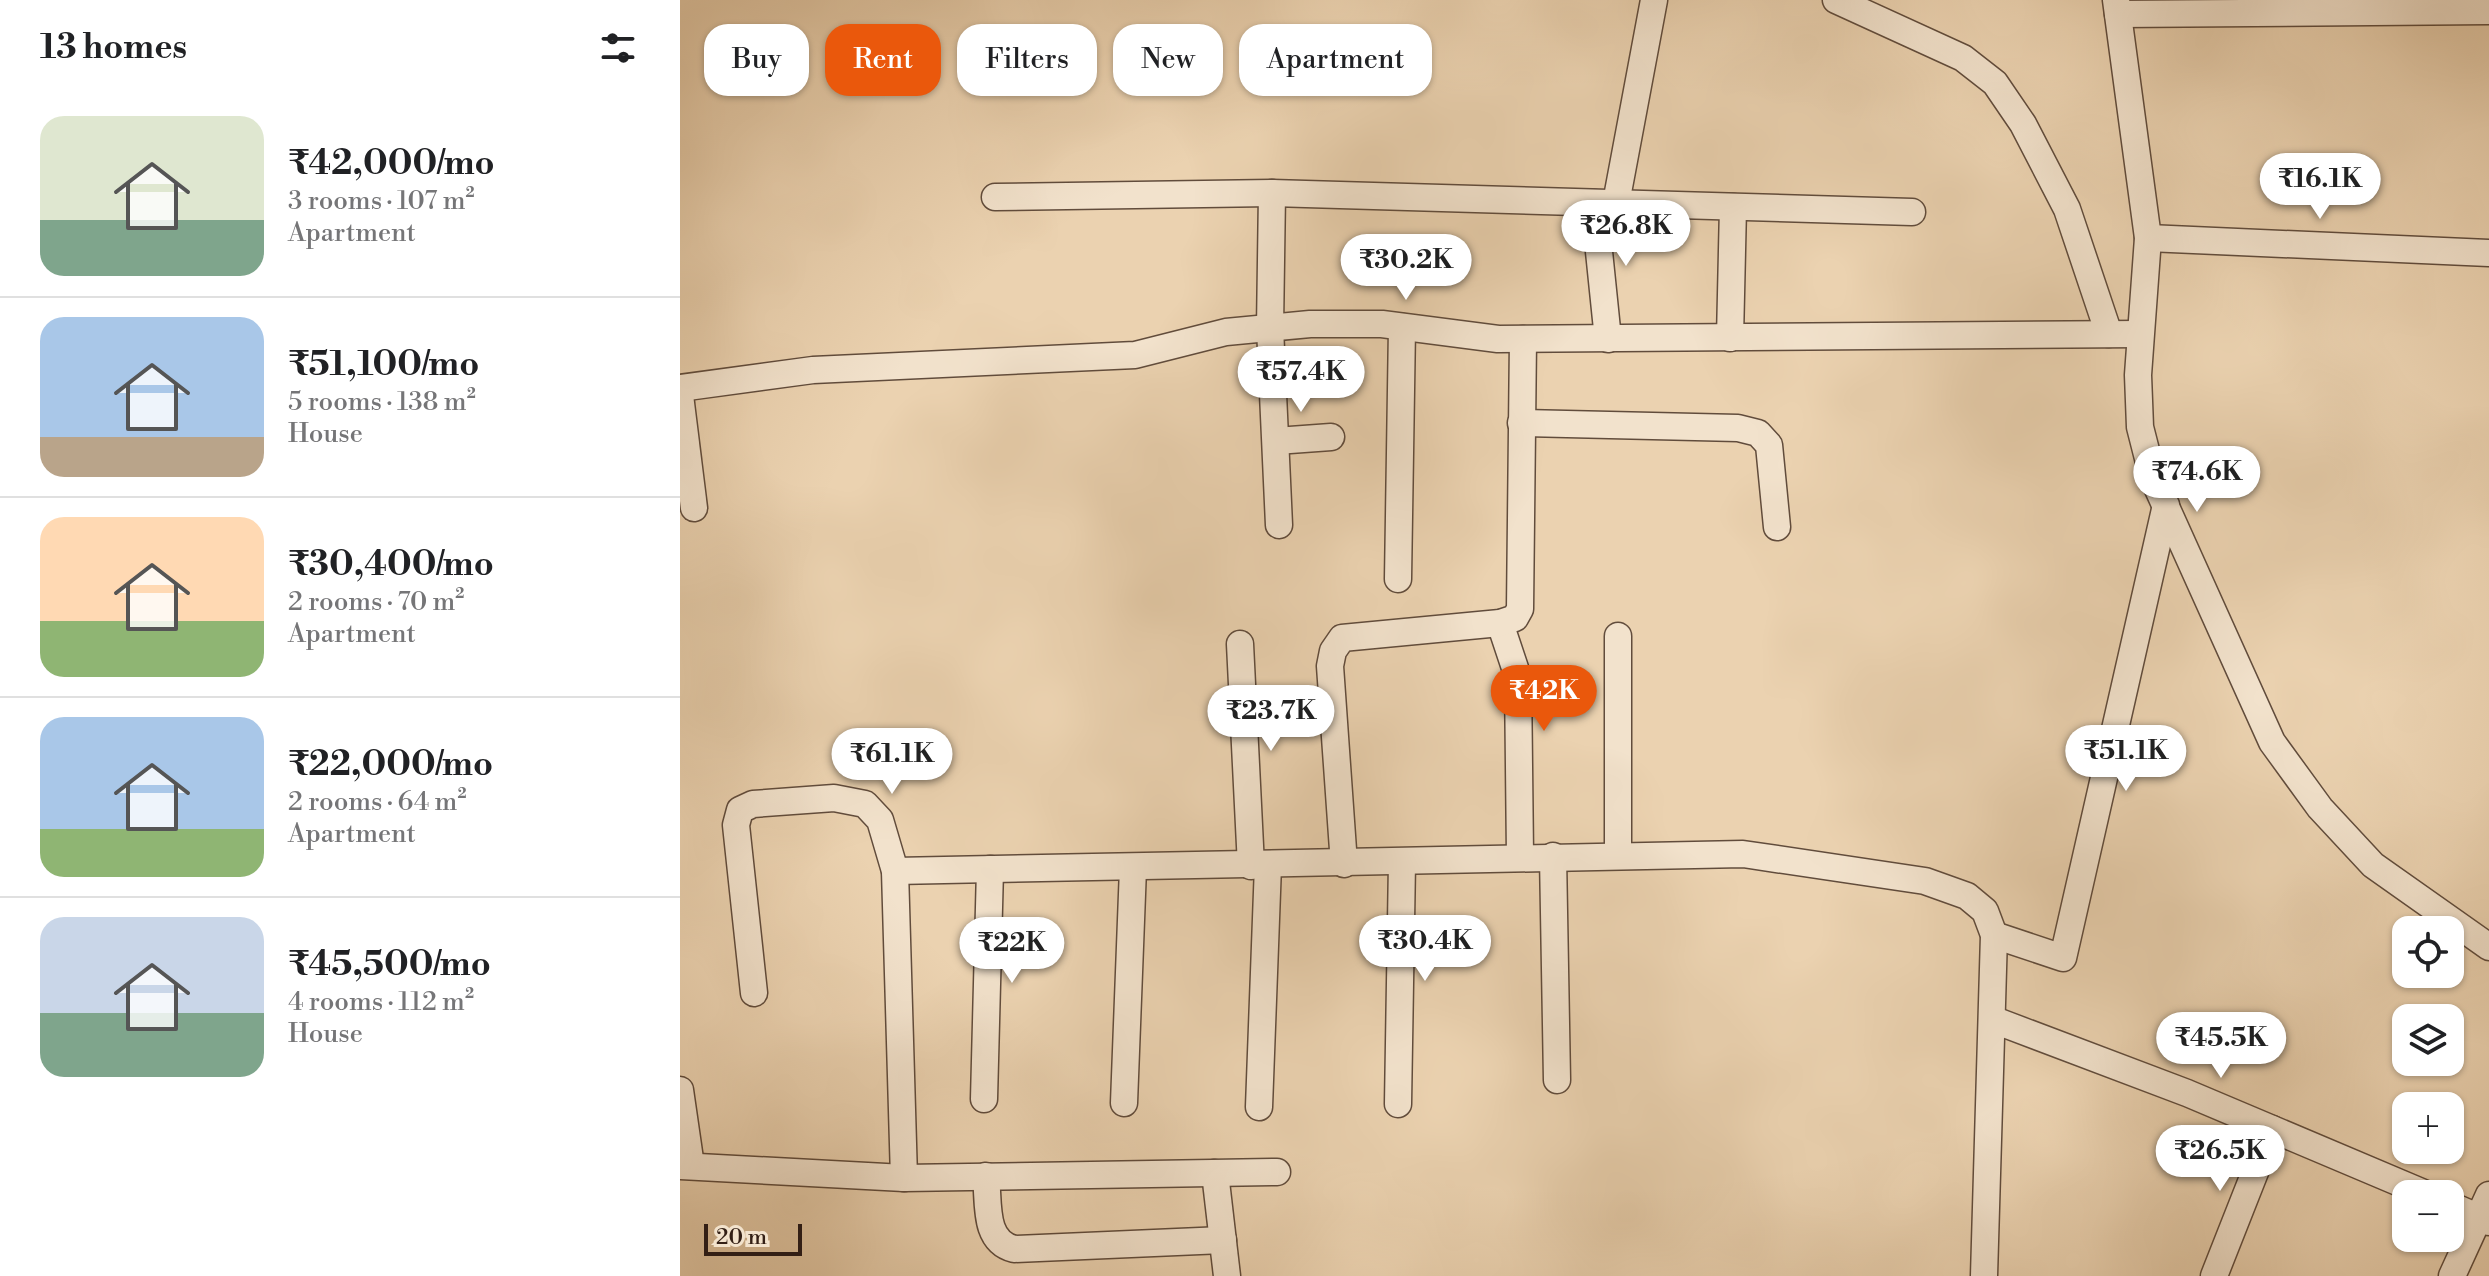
<!DOCTYPE html>
<html lang="en">
<head>
<meta charset="utf-8">
<style>
  body { margin:0; font-family:"Libre Bodoni",serif; background:#f2f2f2; color:#202124; height:100vh; display:flex; flex-direction:column; font-size:30px; white-space:nowrap }
  * { box-sizing:border-box; margin:0 }
  p { font-size:26px; color:#757577 }
  .icon { flex:none; width:44px; height:44px; fill:none; stroke:currentColor; stroke-width:2; stroke-linecap:round; stroke-linejoin:round }
  .map { position:relative; flex:1; overflow:hidden }
  .panel { display:flex; flex-direction:column; background:#fff; width:680px }
  .panel>* { flex:none }
  .banner { position:absolute; left:24px; top:24px; width:760px; height:72px; display:flex; gap:16px }
  .controls { position:absolute; left:1712px; top:916px; display:grid; gap:16px }
  .controls a { display:grid; place-items:center; width:72px; height:72px; border-radius:16px; background:#fff; box-shadow:0 2px 6px #0004; font-size:40px }
  .scale { position:absolute; left:24px; bottom:20px; width:98px; box-sizing:border-box; padding-left:8px; border:4px solid #331f15; border-top:0; font-size:22px; line-height:28px; white-space:nowrap; color:#331f15; -webkit-text-stroke:6px #f2e2cc; paint-order:stroke }
  .price { position:absolute; translate:-50% -68px; padding:0 18px; border-radius:28px; background:#fff; color:#222; font-size:26px; line-height:52px; filter:drop-shadow(0 2px 4px #0008) }
  .price::after { content:''; position:absolute; left:50%; top:48px; width:24px; height:18px; margin-left:-12px; background:inherit; clip-path:polygon(0 0,100% 0,50% 100%) }
  .price.on { background:#ea580c; color:#fff }
  ul { padding:0; list-style:none }
  li { display:flex; align-items:center; gap:24px; height:200px; padding:0 40px }
  li+li { border-top:2px solid #e0e0e0 }
  li span { display:grid; place-items:center; flex:none; width:224px; height:160px; border-radius:24px; color:#555 }
  li>.icon { margin-inline-start:auto }
  span .icon { width:96px; height:96px; fill:#fffc; stroke-width:1 }
  li b { font-size:34px }
  h2 { display:flex; justify-content:space-between; align-items:center; height:96px; padding:0 40px; font-size:34px }
  .pill { padding:0 28px; border-radius:24px; background:#fff; box-shadow:0 2px 6px #0004; font-size:28px; line-height:72px }
  .pill.on { background:#ea580c; color:#fff }
  main { display:flex; flex:1; min-height:0 }
  .map>svg:first-child { display:block }
  .lines { fill:none; stroke-linecap:round; stroke-linejoin:round }
  .minor-casing { stroke:#614c3c; stroke-width:29 }
  .minor { stroke:#f2e2cc; stroke-width:26 }
</style>
</head>
<body>
<main>
<section class="panel">
<h2>13 homes<svg class="icon" aria-label="filters" viewBox="0 0 24 24"><path d="M4 7h16M4 17h16"/><circle cx="9" cy="7" r="2"/><circle cx="15" cy="17" r="2"/></svg></h2>
<ul>
<li><span style="background:linear-gradient(#dfe7d0 65%,#7fa58c 0)"><svg class="icon" aria-label="home" viewBox="0 0 24 24"><path d="M3 11l9-7 9 7M6 9v11h12V9"/></svg></span><div><b>₹42,000/mo</b><p>3 rooms · 107 m²</p><p>Apartment</p></div></li>
<li><span style="background:linear-gradient(#a9c7e8 75%,#b9a48a 0)"><svg class="icon" aria-label="home" viewBox="0 0 24 24"><path d="M3 11l9-7 9 7M6 9v11h12V9"/></svg></span><div><b>₹51,100/mo</b><p>5 rooms · 138 m²</p><p>House</p></div></li>
<li><span style="background:linear-gradient(#ffd9b3 65%,#8fb573 0)"><svg class="icon" aria-label="home" viewBox="0 0 24 24"><path d="M3 11l9-7 9 7M6 9v11h12V9"/></svg></span><div><b>₹30,400/mo</b><p>2 rooms · 70 m²</p><p>Apartment</p></div></li>
<li><span style="background:linear-gradient(#a9c7e8 70%,#8fb573 0)"><svg class="icon" aria-label="home" viewBox="0 0 24 24"><path d="M3 11l9-7 9 7M6 9v11h12V9"/></svg></span><div><b>₹22,000/mo</b><p>2 rooms · 64 m²</p><p>Apartment</p></div></li>
<li><span style="background:linear-gradient(#c9d6e8 60%,#7fa58c 0)"><svg class="icon" aria-label="home" viewBox="0 0 24 24"><path d="M3 11l9-7 9 7M6 9v11h12V9"/></svg></span><div><b>₹45,500/mo</b><p>4 rooms · 112 m²</p><p>House</p></div></li>
</ul>
</section>
<div class="map">
<svg width="1809" height="1276" viewBox="0 0 1809 1276">
  <rect width="100%" height="100%" fill="#ebd2b0"/>
  <filter id="stains"><feTurbulence type="fractalNoise" baseFrequency=".0025" numOctaves="4"/><feColorMatrix values="0 0 0 0 .2 0 0 0 0 .09 0 0 0 0 .02 0 0 0 .5 -.17"/></filter>
  <radialGradient id="worn" r=".72"><stop offset=".6" stop-color="#630" stop-opacity="0"/><stop offset="1" stop-color="#630" stop-opacity=".3"/></radialGradient>
  <g class="lines">
    <g class="minor-casing">
      <g id="minor">
        <polyline points="1156,0 1283,58 1315,83 1343,124 1387,209 1429,334"/>
        <polyline points="1436,0 1468,238 1458,375 1460,427 1473,478 1592,742 1640,808 1693,865 1809,947"/>
        <polyline points="1438,14 1809,11"/>
        <polyline points="592,193 590,328 599,525"/>
        <polyline points="315,197 592,193 1232,212"/>
        <polyline points="914,203 928,339"/>
        <polyline points="936,203 974,0"/>
        <polyline points="1468,238 1809,253"/>
        <polyline points="1050,338 1053,207"/>
        <polyline points="0,388 133,370 455,355 546,332 630,324 702,324 818,339 1460,334"/>
        <polyline points="0,395 14,508"/>
        <polyline points="841,423 1058,428 1078,433 1089,445 1097,527"/>
        <polyline points="596,441 651,437"/>
        <polyline points="718,579 722,327"/>
        <polyline points="820,623 838,677 840,856"/>
        <polyline points="560,644 571,866"/>
        <polyline points="873,856 877,1080"/>
        <polyline points="938,856 938,636"/>
        <polyline points="664,864 650,666 653,651 662,638 820,623 835,618 840,609 843,339"/>
        <polyline points="215,871 1063,854 1245,881 1287,896 1305,911 1314,935 1304,1276"/>
        <polyline points="1314,935 1383,958 1486,505"/>
        <polyline points="74,993 56,825 60,810 73,804 154,798 185,804 200,820 215,871 224,1178"/>
        <polyline points="1314,1020 1507,1093 1746,1194"/>
        <polyline points="0,1090 11,1166"/>
        <polyline points="304,1099 310,869"/>
        <polyline points="444,1103 453,868"/>
        <polyline points="718,1104 722,862"/>
        <polyline points="579,1107 588,865"/>
        <polyline points="0,1166 224,1178 597,1172"/>
        <polyline points="535,1173 547,1276"/>
        <path d="M306 1176C309 1203 303 1241 334 1249L543 1240"/>
        <polyline points="1770,1205 1809,1222"/>
        <polyline points="1534,1276 1592,1129"/>
        <polyline points="1772,1276 1809,1195"/>
      </g>
    </g>
    <use href="#minor" class="minor"/>
  </g>
  <rect width="100%" height="100%" filter="url(#stains)"/>
  <rect width="100%" height="100%" fill="url(#worn)"/>
</svg>
<div class="controls">
<a><svg class="icon" aria-label="locate" viewBox="0 0 24 24"><circle cx="12" cy="12" r="6"/><path d="M12 2v4M12 18v4M2 12h4M18 12h4"/></svg></a>
<a><svg class="icon" aria-label="layers" viewBox="0 0 24 24"><path d="M12 4l9 5-9 5-9-5zM3 14l9 5 9-5"/></svg></a>
<a>+</a>
<a>−</a>
</div>
<div class="scale">20 m</div>
<b class="price" style="left:1640px;top:221px">₹16.1K</b>
<b class="price" style="left:946px;top:268px">₹26.8K</b>
<b class="price" style="left:726px;top:302px">₹30.2K</b>
<b class="price" style="left:621px;top:414px">₹57.4K</b>
<b class="price" style="left:1517px;top:514px">₹74.6K</b>
<b class="price on" style="left:864px;top:733px">₹42K</b>
<b class="price" style="left:591px;top:753px">₹23.7K</b>
<b class="price" style="left:1446px;top:793px">₹51.1K</b>
<b class="price" style="left:212px;top:796px">₹61.1K</b>
<b class="price" style="left:745px;top:983px">₹30.4K</b>
<b class="price" style="left:332px;top:985px">₹22K</b>
<b class="price" style="left:1541px;top:1080px">₹45.5K</b>
<b class="price" style="left:1540px;top:1193px">₹26.5K</b>
<div class="banner">
<a class="pill">Buy</a>
<a class="pill on">Rent</a>
<a class="pill">Filters</a>
<a class="pill">New</a>
<a class="pill">Apartment</a>
</div>
</div>
</main>
</body>
</html>
